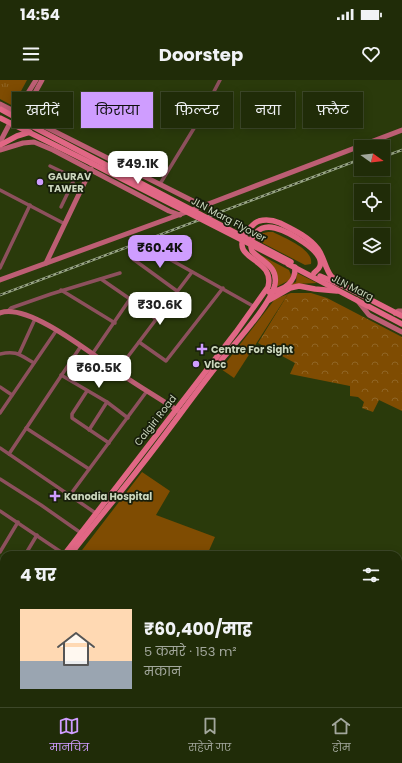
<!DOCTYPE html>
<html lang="hi">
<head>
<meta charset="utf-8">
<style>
  body { margin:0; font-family:Poppins,"Noto Sans Devanagari",sans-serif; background:#283412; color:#f1f3f6; height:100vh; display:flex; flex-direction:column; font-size:15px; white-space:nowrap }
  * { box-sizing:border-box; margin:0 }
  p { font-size:13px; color:#a2a79c }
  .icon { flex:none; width:22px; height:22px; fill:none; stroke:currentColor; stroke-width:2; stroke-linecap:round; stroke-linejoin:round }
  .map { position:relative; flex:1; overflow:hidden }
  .details { position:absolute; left:0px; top:471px; width:402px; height:156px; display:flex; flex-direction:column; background:#202c08; border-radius:12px 12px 0 0; box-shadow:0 2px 10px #0003,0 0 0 1px #3d4829 }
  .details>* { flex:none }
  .top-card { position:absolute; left:12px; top:12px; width:378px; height:36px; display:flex; gap:8px }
  .needle { width:26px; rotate:104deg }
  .fabs { position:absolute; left:354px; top:60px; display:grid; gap:8px }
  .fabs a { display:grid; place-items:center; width:36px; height:36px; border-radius:0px; background:#202c08; box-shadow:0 2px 10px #0003,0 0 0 1px #3d4829; font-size:20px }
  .price { position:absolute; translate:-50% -34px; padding:0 9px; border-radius:8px; background:#fff; color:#222; font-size:13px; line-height:26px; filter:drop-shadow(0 1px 2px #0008) }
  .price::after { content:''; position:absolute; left:50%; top:24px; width:12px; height:9px; margin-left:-6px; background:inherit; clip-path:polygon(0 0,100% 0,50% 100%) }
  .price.on { background:#cf9dff; color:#111 }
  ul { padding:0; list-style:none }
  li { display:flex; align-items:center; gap:12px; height:100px; padding:0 20px }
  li+li { border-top:1px solid #3d4829 }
  li span { display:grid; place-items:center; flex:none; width:112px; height:80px; border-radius:0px; color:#555 }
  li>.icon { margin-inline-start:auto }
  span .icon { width:48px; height:48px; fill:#fffc; stroke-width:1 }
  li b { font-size:17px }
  h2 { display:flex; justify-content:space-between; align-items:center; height:48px; padding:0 20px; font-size:17px }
  .tag { padding:0 14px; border-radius:0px; background:#202c08; box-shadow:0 2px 10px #0003,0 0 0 1px #3d4829; font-size:14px; line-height:36px }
  .tag.on { background:#cf9dff; color:#111 }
  .status { display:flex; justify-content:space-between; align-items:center; height:28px; padding:0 20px; background:#202c08; direction:ltr }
  .status svg { height:11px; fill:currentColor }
  header { display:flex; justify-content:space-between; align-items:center; height:52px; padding:0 20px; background:#202c08; font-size:18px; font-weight:700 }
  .dock { display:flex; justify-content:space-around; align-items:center; height:56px; border-top:1px solid #3d4829; background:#202c08; font-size:11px; color:#a2a79c }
  .dock a { display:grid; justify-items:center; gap:2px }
  .dock .on { color:#cf9dff }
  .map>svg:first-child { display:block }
  .green { fill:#7f4c02 }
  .forest { fill:url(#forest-crowns) }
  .park { fill:url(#park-tufts) }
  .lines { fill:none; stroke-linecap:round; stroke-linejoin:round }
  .street { stroke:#8d505d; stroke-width:3.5 }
  .secondary { stroke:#bd5e74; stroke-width:5 }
  .primary { stroke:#e16785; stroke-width:5.5 }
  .rail-casing { stroke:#98a585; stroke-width:2.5 }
  .rail { stroke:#171e0b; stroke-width:1; stroke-dasharray:3; stroke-linecap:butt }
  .primary-bridge { stroke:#e16785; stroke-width:5.5 }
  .poi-dot { fill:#cf9dff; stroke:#171e0b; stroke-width:1.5 }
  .labels { text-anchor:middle; stroke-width:3.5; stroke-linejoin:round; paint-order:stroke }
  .poi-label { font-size:10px; font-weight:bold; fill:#cbd6bd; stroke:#171e0b; text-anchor:start }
  .street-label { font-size:10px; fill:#cbd6bd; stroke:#171e0b }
</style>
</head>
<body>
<div class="status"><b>14:54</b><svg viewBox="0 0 49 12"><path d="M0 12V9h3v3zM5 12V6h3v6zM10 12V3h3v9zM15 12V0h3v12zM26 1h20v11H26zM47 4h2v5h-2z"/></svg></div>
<header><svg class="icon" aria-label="menu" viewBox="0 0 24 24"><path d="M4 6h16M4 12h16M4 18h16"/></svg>Doorstep<svg class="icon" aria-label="heart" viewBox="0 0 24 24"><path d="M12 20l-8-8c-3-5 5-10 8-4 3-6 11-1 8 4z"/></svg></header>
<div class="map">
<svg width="402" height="627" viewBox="0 0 402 627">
  <defs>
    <pattern id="forest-crowns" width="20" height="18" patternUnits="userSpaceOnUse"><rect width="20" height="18" fill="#7f4c02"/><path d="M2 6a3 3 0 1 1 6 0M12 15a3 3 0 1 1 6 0" fill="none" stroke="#906525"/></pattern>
    <pattern id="park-tufts" width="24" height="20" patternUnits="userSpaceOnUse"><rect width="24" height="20" fill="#7f4c02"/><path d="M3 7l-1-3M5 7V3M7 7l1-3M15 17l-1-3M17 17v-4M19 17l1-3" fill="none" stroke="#906525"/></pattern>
  </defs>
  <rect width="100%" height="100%" fill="#2a3a0b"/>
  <g class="green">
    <path d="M268 152H273C284 158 314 169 311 184L305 185 255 159 259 154Z"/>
    <polygon points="251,170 289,190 291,195 290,200 276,207 278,199"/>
    <polygon points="297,193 317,203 296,204 283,209 296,202"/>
    <polygon points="288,214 234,298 221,289 275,219"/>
    <polygon points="142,392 170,411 156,435 215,457 207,475 79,474"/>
  </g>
  <polygon class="forest" points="291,213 311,213 327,218 402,257 402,331 379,320 373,332 362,328 364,322 358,317 350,316 350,306 290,294 295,283 258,263 288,214"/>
  <polygon class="park" points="0,0 27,0 13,26 0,19"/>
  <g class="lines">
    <g class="street">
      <polyline points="50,86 75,98 72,104 82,108"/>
      <polyline points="160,104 199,40 220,0"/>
      <polyline points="0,110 65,144"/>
      <polyline points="61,127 72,104"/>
      <polyline points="164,176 253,226"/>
      <polyline points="133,179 177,211"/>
      <polyline points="0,188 30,125"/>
      <polyline points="61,210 115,243"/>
      <polyline points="130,219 156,239"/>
      <polyline points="8,231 11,228 51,214 120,193"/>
      <polyline points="139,262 166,281 223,208"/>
      <polyline points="93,273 130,219 101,199"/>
      <path d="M0 274C16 270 20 275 34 283"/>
      <polyline points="19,274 35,239"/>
      <polyline points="117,291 192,192"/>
      <polyline points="61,295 107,322 128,338"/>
      <polyline points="0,307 12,315"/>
      <polyline points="87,311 72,334 72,338 109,363"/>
      <polyline points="0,333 56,251"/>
      <polyline points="26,348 89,389"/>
      <polyline points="89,350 107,322"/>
      <polyline points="0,368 97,434"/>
      <polyline points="9,374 81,266"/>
      <polyline points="0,399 41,425 81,453"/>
      <polyline points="70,415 147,311"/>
      <polyline points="0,431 64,474"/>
      <polyline points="0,472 18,442"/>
      <polyline points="25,475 37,455"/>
      <polyline points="0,500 4,502"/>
      <polyline points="0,517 4,510"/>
    </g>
    <g class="secondary">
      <polyline points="0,24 203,126"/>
      <polyline points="15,34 36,0"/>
      <polyline points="21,38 42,0"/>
      <polyline points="0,62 10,43"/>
      <polyline points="0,70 23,63 34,62 53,70 169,131 180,135"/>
      <polyline points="46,183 91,89"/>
      <polyline points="0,200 203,126 402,50"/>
      <polyline points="357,220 369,235 402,252"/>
      <path d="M0 233C28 222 94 276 118 292 138 306 159 318 180 332"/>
      <polyline points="395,233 398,231 402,231"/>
      <polyline points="0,561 4,564"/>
    </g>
    <g class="primary">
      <polyline points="0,29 26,43"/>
      <polyline points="0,38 91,83"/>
      <polyline points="0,65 17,56 30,52"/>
      <polyline points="288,184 402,244"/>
      <polyline points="320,196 346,207 402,236"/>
      <path d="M269 212C283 210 296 203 295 187"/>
      <polyline points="269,220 290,208 299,206 315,209 337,211"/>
      <path d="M64 475 236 252 268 207C276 177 228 181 246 153 250 148 253 143 259 141 266 139 273 140 280 143 294 150 309 157 318 169 324 177 325 188 331 196 335 200 341 204 346 207"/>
      <path d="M70 475C93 445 117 417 140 387 167 353 192 317 219 283 233 265 271 225 275 204 278 186 262 182 252 171 247 156 260 144 275 148 287 151 325 171 320 186 319 189 316 191 314 193"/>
      <polyline points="0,580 4,573"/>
      <polyline points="0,590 4,584"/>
    </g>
    <g class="rail-casing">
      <g id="rail">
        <polyline points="383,77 402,70"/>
        <polyline points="0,215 361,79"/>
      </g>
    </g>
    <use href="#rail" class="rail"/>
    <g class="primary-bridge">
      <polyline points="26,43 291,182"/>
      <polyline points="91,83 285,182"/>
    </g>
  </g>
  <g class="poi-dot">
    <circle cx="40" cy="102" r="4"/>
    <path d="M200 263h4v4h4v4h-4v4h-4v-4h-4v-4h4z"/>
    <circle cx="196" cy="284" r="4"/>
    <path d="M53 410h4v4h4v4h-4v4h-4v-4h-4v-4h4z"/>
  </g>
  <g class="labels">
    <g class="poi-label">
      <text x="48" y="100">GAURAV<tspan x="48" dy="12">TAWER</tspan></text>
      <text x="211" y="273">Centre For Sight</text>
      <text x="204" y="288">Vlcc</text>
      <text x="64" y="420">Kanodia Hospital</text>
    </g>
    <g class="street-label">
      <text transform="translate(229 139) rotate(28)" y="4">JLN Marg Flyover</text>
      <text transform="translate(353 207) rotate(27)" y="4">JLN Marg</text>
      <text transform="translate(155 340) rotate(-52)" y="4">Calgiri Road</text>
    </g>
  </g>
</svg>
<div class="fabs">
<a><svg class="needle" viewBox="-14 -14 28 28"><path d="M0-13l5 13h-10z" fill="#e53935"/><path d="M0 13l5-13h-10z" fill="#a2a79c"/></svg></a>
<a><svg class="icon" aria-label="locate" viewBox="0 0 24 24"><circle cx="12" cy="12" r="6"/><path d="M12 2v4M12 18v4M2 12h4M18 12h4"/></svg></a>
<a><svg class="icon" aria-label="layers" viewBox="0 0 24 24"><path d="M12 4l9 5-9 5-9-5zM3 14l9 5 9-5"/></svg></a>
</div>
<b class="price" style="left:138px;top:105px">₹49.1K</b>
<b class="price on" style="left:160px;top:189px">₹60.4K</b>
<b class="price" style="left:160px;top:246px">₹30.6K</b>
<b class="price" style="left:99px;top:309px">₹60.5K</b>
<div class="top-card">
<a class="tag">खरीदें</a>
<a class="tag on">किराया</a>
<a class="tag">फ़िल्टर</a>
<a class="tag">नया</a>
<a class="tag">फ़्लैट</a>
</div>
<section class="details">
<h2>4 घर<svg class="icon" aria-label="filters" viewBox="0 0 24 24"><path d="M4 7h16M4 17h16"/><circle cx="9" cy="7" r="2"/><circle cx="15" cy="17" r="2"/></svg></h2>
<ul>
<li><span style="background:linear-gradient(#ffd9b3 65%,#9aa5b1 0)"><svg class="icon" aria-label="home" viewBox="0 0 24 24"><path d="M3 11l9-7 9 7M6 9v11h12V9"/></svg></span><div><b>₹60,400/माह</b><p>5 कमरे · 153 m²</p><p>मकान</p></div></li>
</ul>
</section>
</div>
<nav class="dock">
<a class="on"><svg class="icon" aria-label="map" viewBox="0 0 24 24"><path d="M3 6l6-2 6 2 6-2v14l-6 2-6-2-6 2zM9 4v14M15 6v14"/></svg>मानचित्र</a>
<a><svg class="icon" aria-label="saved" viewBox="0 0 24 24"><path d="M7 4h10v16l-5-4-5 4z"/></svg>सहेजे गए</a>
<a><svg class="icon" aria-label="home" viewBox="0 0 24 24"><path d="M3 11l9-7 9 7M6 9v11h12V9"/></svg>होम</a>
</nav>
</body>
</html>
